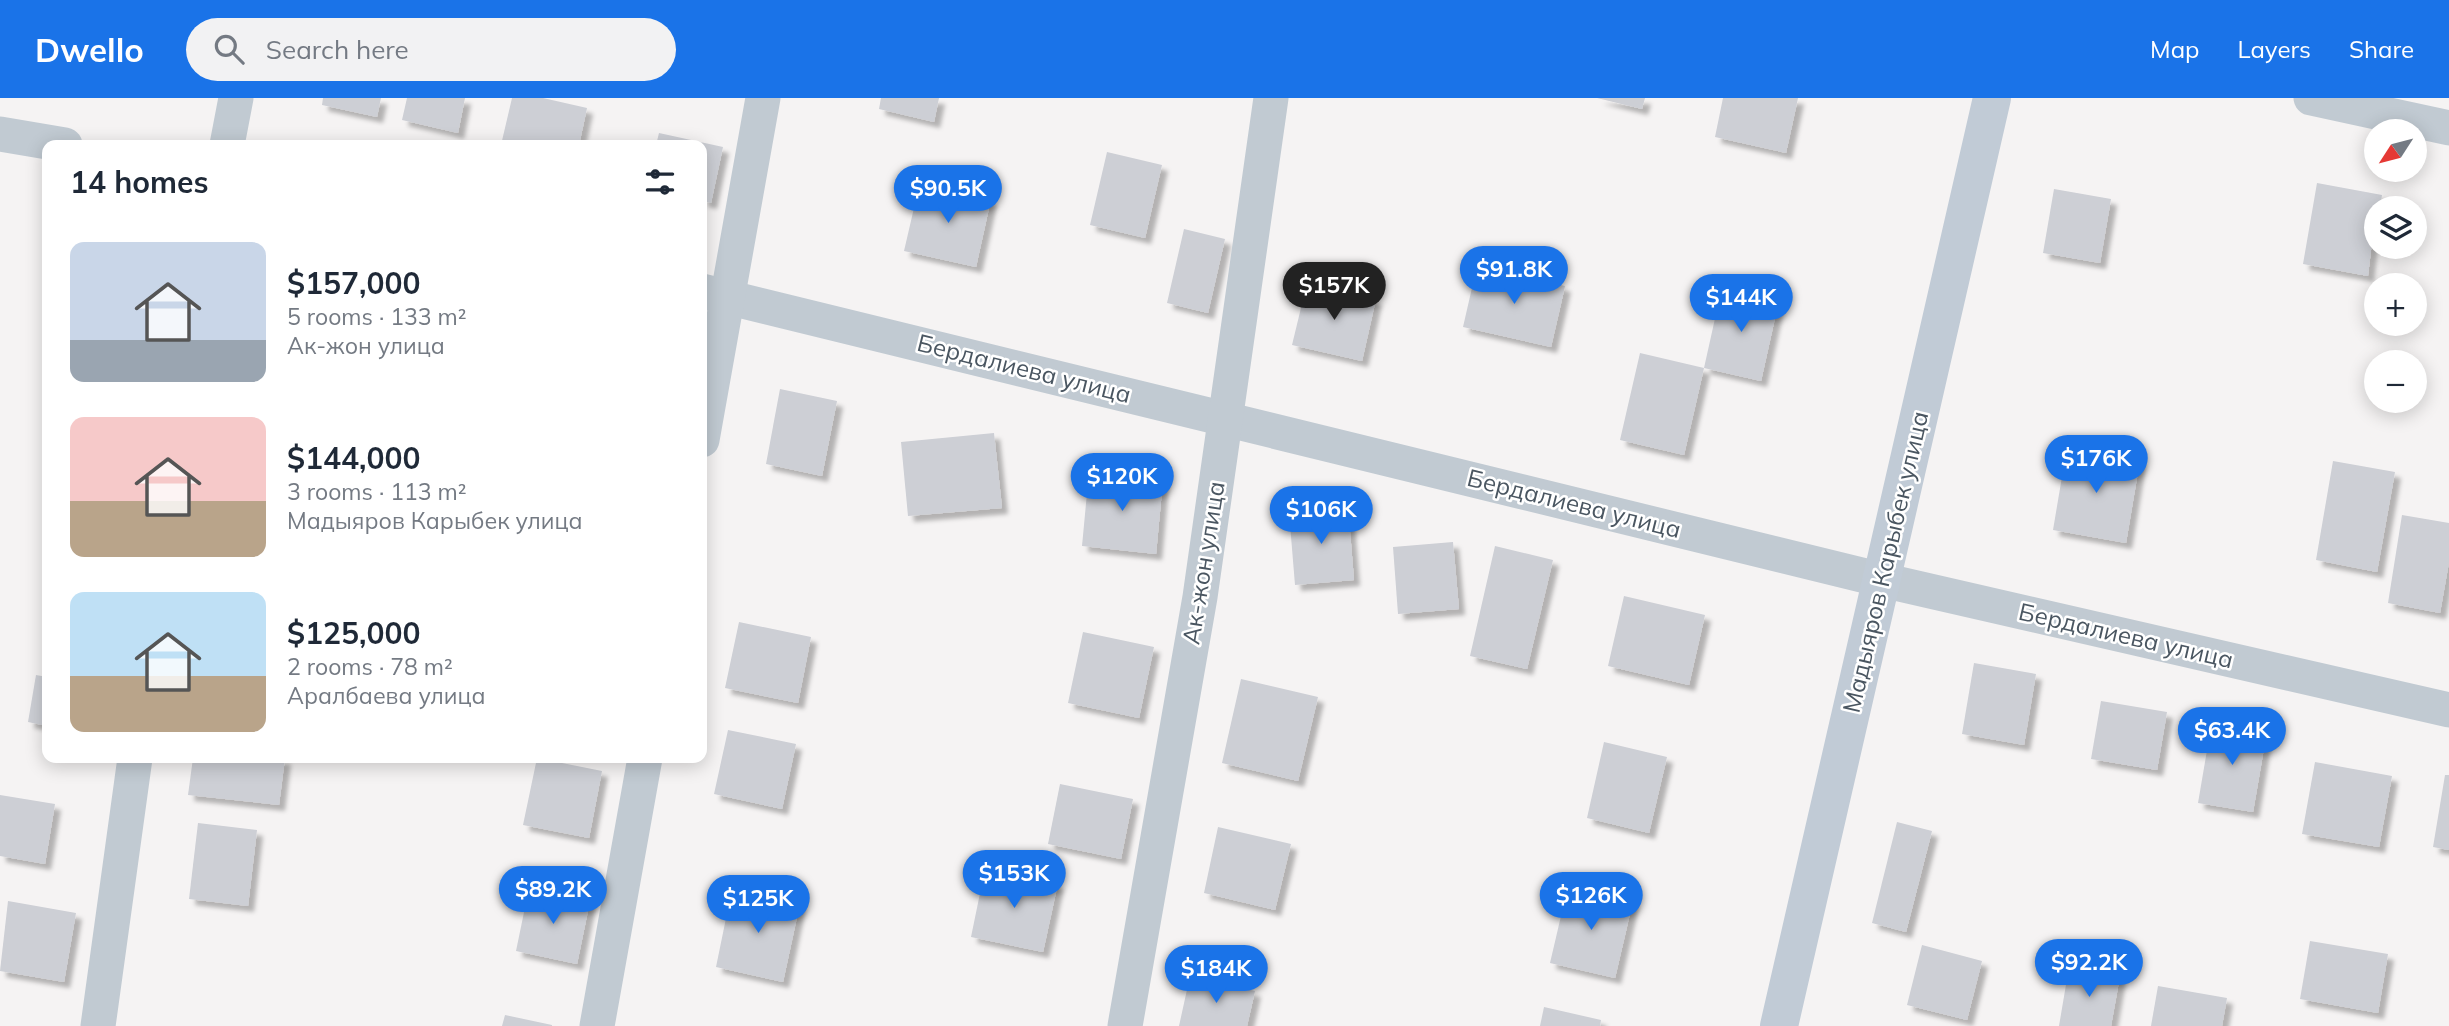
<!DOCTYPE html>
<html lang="en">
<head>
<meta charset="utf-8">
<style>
  body { margin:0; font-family:Mulish,sans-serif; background:#f2f2f3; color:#1f2937; height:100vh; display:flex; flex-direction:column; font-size:26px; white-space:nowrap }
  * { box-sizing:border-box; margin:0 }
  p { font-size:23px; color:#747a83 }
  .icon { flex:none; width:38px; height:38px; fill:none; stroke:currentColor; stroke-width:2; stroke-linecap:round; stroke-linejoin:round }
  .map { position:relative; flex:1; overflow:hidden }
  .side { position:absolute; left:42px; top:42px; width:665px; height:623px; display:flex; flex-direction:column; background:#fff; border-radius:14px; box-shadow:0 4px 18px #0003 }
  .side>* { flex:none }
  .needle { width:46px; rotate:234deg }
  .fabs { position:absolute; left:2364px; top:21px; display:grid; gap:14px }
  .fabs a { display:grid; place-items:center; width:63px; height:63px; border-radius:50%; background:#fff; box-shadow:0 4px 18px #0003; font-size:35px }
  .price { position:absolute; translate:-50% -60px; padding:0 16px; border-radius:24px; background:#1a73e8; color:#fff; font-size:23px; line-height:46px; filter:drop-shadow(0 2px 4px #0008) }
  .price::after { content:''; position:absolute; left:50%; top:42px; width:21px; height:16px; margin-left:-10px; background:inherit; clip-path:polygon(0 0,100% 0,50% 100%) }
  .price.active { background:#222; color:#fff }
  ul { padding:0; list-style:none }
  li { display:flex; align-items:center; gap:21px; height:175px; padding:0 28px }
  li span { display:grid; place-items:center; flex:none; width:196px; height:140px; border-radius:14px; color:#555 }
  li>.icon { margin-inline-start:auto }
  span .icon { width:84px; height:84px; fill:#fffc; stroke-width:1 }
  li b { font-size:30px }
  h2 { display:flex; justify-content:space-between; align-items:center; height:84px; padding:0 28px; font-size:30px }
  header { display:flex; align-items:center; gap:42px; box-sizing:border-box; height:98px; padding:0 35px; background:#1a73e8; color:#fff }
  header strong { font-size:33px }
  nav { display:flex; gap:38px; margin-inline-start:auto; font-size:24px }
  .search { width:490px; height:63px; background:#f2f2f3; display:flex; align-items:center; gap:18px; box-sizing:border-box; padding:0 24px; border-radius:38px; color:#747a83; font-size:26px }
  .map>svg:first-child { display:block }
  .building { fill:#cdcfd5; filter:url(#shadow) }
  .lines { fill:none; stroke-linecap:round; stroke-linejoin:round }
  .street { stroke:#c1cad2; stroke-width:35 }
  .secondary { stroke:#c1cbd6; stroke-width:38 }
  .labels { text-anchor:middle; stroke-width:5; stroke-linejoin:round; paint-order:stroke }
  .street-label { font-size:24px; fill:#4a5661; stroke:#fff }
</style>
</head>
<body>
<header>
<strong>Dwello</strong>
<div class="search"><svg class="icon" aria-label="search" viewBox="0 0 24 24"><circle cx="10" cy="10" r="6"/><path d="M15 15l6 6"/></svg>Search here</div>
<nav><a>Map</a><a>Layers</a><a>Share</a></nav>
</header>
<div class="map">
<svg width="2449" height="928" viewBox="0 0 2449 928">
  <defs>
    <filter id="shadow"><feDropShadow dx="6" dy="6" stdDeviation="2" flood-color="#0004"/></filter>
  </defs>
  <rect width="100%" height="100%" fill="#f5f3f3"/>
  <g class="building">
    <polygon points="323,0 381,0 377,19 322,7"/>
    <polygon points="407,0 465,0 458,35 402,22"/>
    <polygon points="512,0 543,0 587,10 579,47 501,47"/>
    <polygon points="881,0 939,0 934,24 879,11"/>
    <polygon points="1597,0 1645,0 1642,11"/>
    <polygon points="1723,0 1798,0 1786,55 1715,39"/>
    <polygon points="659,35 723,49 711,105 702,103 702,47 656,47"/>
    <polygon points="1107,54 1162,67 1145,140 1090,127"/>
    <polygon points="920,84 991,101 976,169 904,153"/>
    <polygon points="2317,85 2382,97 2380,110 2376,110 2368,178 2303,166"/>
    <polygon points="2054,91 2111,101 2100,165 2043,155"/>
    <polygon points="1184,131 1225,141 1208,215 1167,205"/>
    <polygon points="1477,168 1565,188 1551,249 1463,229"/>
    <polygon points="1307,185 1376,201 1362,263 1292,247"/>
    <polygon points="1722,189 1779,202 1761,283 1704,270"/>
    <polygon points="1640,255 1704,270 1684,357 1620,342"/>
    <polygon points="780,291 837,303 822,378 766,366"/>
    <polygon points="994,335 1002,410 908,418 901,344"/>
    <polygon points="2067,349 2140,362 2126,445 2053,432"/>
    <polygon points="2333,363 2395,374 2377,474 2316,462"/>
    <polygon points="1089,374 1163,382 1156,456 1082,448"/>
    <polygon points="1348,409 1354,482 1295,487 1289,414"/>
    <polygon points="2402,417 2449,425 2449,464 2440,515 2388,505"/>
    <polygon points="1453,444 1459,511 1398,516 1393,449"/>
    <polygon points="1495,448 1553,462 1527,571 1470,558"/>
    <polygon points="1624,498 1705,517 1689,587 1608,568"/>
    <polygon points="739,524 811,539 798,605 725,590"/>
    <polygon points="1083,534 1154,549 1139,620 1068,605"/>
    <polygon points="1974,565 2036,576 2024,647 1962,636"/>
    <polygon points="36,577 47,579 47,628 28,624"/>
    <polygon points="1241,581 1318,599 1298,683 1222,665"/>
    <polygon points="2101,603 2167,614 2157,672 2091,661"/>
    <polygon points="2212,623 2267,633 2253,714 2198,705"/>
    <polygon points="728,632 796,646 782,711 714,696"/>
    <polygon points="1604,644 1667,659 1649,735 1587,720"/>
    <polygon points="193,660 285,660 279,707 188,697"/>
    <polygon points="537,660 602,673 589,740 523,727"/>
    <polygon points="2315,664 2392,678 2379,749 2302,736"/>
    <polygon points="2445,677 2449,677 2449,752 2433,749"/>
    <polygon points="1060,686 1133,701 1121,761 1048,746"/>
    <polygon points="0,697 55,706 45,766 0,758"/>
    <polygon points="1897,724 1932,733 1906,834 1872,825"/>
    <polygon points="198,725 257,732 248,808 189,801"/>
    <polygon points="1218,729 1291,746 1275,812 1204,795"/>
    <polygon points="985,771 1058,785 1043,854 971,839"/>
    <polygon points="1568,788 1633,803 1615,880 1550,865"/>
    <polygon points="529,790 590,803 577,866 516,853"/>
    <polygon points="732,791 800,805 783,884 716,869"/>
    <polygon points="8,803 76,815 64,884 0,873"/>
    <polygon points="2310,843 2388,856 2378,915 2300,901"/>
    <polygon points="1922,847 1982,863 1967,922 1907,907"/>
    <polygon points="2069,869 2120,878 2111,928 2059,928"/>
    <polygon points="1190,878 1255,893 1247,928 1179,928"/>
    <polygon points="2158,888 2227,900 2222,928 2151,928"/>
    <polygon points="1544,909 1601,922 1600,928 1540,928"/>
    <polygon points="505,917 552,927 552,928 502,928"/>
  </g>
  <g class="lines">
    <g class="street">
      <polyline points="2311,0 2449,30"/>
      <polyline points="0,36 65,47"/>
      <polyline points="227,47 236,0"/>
      <polyline points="702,193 1882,482 2449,612"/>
      <polyline points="702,342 763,0"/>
      <polyline points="98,928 135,660"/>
      <polyline points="597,928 645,660"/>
      <polyline points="1125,928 1200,499 1271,0"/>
    </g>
    <polyline class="secondary" points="1779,928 1992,0"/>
  </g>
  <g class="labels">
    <g class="street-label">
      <text transform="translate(1024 271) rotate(14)" y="8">Бердалиева улица</text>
      <text transform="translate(1574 406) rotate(14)" y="8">Бердалиева улица</text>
      <text transform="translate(1886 464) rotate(-77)" y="8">Мадыяров Карыбек улица</text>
      <text transform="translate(1204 465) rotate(-81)" y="8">Ак-жон улица</text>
      <text transform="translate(2126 538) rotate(13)" y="8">Бердалиева улица</text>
    </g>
  </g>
</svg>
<div class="fabs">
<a><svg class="needle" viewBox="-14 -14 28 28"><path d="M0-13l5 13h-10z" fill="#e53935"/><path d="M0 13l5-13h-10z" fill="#747a83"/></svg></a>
<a><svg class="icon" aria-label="layers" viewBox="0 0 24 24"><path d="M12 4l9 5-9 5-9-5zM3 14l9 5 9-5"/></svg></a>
<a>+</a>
<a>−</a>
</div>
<b class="price" style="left:948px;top:127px">$90.5K</b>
<b class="price" style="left:1514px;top:208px">$91.8K</b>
<b class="price active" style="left:1334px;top:224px">$157K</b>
<b class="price" style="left:1741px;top:236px">$144K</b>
<b class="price" style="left:2096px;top:397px">$176K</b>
<b class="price" style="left:1122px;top:415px">$120K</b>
<b class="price" style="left:1321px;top:448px">$106K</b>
<b class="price" style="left:2232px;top:669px">$63.4K</b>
<b class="price" style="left:1014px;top:812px">$153K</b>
<b class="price" style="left:553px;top:828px">$89.2K</b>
<b class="price" style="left:1591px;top:834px">$126K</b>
<b class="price" style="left:758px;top:837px">$125K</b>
<b class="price" style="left:2089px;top:901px">$92.2K</b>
<b class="price" style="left:1216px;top:907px">$184K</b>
<section class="side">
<h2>14 homes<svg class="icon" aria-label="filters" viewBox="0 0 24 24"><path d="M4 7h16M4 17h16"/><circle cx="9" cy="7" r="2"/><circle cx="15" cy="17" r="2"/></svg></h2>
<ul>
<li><span style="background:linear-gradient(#c9d6e8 70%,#9aa5b1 0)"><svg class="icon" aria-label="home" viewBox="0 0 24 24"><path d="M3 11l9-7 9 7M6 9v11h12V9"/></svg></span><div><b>$157,000</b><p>5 rooms · 133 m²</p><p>Ак-жон улица</p></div></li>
<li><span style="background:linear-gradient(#f6c9c9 60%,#b9a48a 0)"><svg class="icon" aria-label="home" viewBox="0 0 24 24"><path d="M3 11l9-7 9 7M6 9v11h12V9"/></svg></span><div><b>$144,000</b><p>3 rooms · 113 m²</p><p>Мадыяров Карыбек улица</p></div></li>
<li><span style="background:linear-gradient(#bfe0f5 60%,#b9a48a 0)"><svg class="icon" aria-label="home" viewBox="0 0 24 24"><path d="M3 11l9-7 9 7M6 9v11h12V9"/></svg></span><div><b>$125,000</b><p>2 rooms · 78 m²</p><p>Аралбаева улица</p></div></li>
</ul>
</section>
</div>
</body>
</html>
